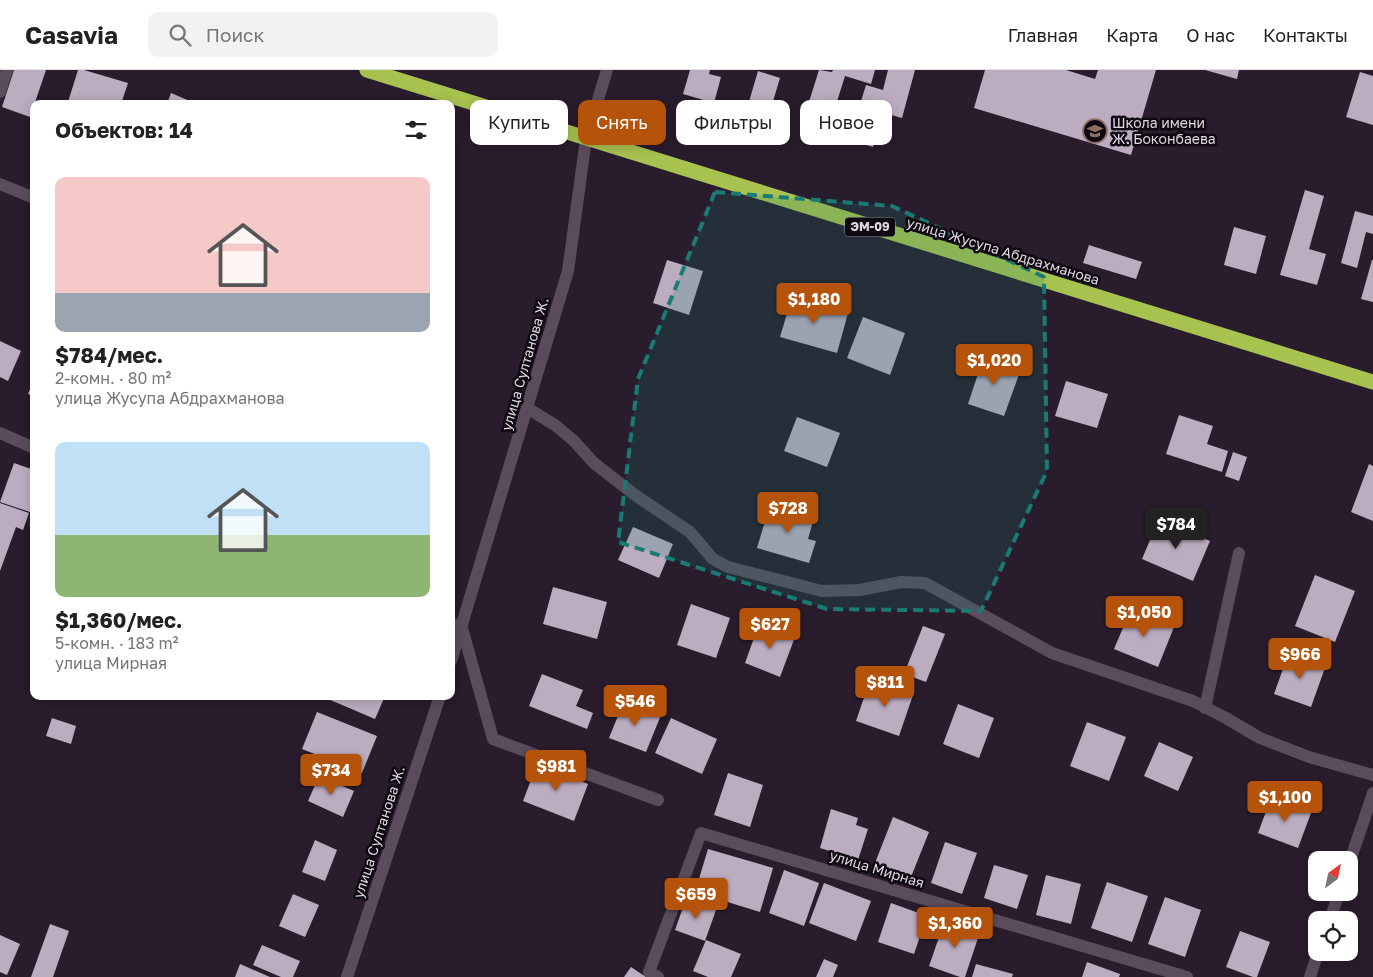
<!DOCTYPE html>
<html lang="ru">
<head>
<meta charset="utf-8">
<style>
  body { margin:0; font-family:"Golos Text",sans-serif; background:#f2f2f2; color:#222; height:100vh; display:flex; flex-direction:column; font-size:19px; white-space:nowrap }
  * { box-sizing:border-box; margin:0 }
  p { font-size:16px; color:#767676 }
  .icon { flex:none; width:28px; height:28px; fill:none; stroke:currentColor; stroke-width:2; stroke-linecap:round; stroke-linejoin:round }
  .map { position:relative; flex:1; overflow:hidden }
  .panel { position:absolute; left:30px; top:30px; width:425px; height:600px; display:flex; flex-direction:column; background:#fff; border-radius:10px; box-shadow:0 2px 12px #0003 }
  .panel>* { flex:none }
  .top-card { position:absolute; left:470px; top:30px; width:475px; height:45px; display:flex; gap:10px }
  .needle { width:32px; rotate:33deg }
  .tools { position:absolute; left:1308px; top:781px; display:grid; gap:10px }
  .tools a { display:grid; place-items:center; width:50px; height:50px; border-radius:10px; background:#fff; box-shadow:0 2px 12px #0003; font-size:25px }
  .price { position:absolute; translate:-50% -42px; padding:0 11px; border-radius:5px; background:#b45309; color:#fff; font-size:16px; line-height:32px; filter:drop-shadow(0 1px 2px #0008) }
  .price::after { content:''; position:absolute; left:50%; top:30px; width:15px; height:11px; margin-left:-8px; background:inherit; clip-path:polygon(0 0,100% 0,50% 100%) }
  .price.active { background:#222; color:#fff }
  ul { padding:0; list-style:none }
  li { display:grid; align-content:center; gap:10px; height:265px; padding:0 25px }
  li span { display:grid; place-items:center; height:155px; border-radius:10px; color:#555 }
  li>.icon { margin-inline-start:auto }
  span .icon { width:90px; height:90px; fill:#fffc; stroke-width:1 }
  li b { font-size:21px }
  h2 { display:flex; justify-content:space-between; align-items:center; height:60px; padding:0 25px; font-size:21px }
  .pill { padding:0 18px; border-radius:10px; background:#fff; box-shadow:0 2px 12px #0003; font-size:18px; line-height:45px }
  .pill.active { background:#b45309; color:#fff }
  header { display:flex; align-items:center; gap:30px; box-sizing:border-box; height:70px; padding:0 25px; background:#fff; border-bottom:1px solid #e0e0e0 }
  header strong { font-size:24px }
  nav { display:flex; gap:28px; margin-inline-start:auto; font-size:18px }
  .search { width:350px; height:45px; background:#f2f2f2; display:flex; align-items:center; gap:12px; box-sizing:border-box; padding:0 18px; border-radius:10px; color:#767676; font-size:19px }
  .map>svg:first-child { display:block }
  .building { fill:#bcacc0 }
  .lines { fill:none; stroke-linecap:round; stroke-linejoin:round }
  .lane { stroke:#5a4c5d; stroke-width:12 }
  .street { stroke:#5a4c5d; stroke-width:12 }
  .highway { stroke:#a8c250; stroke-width:15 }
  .marked { fill:#197b74; fill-opacity:0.2; stroke:#197b74; stroke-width:4; stroke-dasharray:10 6; stroke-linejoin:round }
  .labels { text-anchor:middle; stroke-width:5; stroke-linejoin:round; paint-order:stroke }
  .shield { fill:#0e0910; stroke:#a099a2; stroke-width:1 }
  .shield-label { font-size:12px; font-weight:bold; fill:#dfd7e1 }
  .poi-label { font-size:14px; fill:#dfd7e1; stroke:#0e0910; text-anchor:start }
  .street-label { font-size:14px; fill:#dfd7e1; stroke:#0e0910 }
</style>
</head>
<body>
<header>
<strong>Casavia</strong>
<div class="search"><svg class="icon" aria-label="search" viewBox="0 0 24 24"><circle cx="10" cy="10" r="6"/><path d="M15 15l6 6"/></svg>Поиск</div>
<nav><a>Главная</a><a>Карта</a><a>О нас</a><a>Контакты</a></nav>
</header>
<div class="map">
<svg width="1373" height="907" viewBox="0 0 1373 907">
  <rect width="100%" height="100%" fill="#291c2c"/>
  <g class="building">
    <polygon points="14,0 46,0 30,47 2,37"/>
    <polygon points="78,0 84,0 128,13 121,34 75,34 68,32"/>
    <polygon points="690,0 710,0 709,4 721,7 714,33 683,24"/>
    <polygon points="819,0 832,2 833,0 875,0 871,14 845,6 827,63 802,54"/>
    <polygon points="888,0 915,0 902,48 884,43 873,77 849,70 866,15 883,20"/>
    <polygon points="985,0 1066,0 1095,9 1098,0 1156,0 1131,85 974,38"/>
    <polygon points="1205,0 1239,0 1237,9"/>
    <polygon points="758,1 780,8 768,48 746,42"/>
    <polygon points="1360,2 1373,6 1373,55 1346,47"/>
    <polygon points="171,23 197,34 167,34"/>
    <polygon points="1305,120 1324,126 1309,179 1326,184 1317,215 1280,205"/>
    <polygon points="1355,141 1373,146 1373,164 1366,162 1357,198 1341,193"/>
    <polygon points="1234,157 1266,166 1256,204 1224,195"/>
    <polygon points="1089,175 1142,192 1136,209 1083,193"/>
    <polygon points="667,190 703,201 689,245 653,233"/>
    <polygon points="1372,190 1373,190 1373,232 1361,229"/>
    <polygon points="792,227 848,243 837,283 780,267"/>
    <polygon points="863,247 905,263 890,305 847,288"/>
    <polygon points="0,271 21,281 8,311 0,307"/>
    <polygon points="984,286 1021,299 1004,346 968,334"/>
    <polygon points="34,309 34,326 28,324"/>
    <polygon points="1066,311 1108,324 1097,358 1055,346"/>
    <polygon points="1179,345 1213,356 1207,374 1228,381 1222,402 1166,384"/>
    <polygon points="797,347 840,363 827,397 784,381"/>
    <polygon points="1233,382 1247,387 1239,411 1225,406"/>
    <polygon points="14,393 34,400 34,431 30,442 0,432"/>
    <polygon points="1369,394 1373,396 1373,451 1351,442"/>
    <polygon points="0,433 29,443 23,460 16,457 0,501"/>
    <polygon points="770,435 814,448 808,469 816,471 809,493 757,478"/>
    <polygon points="1159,449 1210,471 1193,511 1142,489"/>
    <polygon points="633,457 673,474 659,508 618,490"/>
    <polygon points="1315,505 1355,521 1335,572 1295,556"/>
    <polygon points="553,517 607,532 597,569 543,554"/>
    <polygon points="691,534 730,548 716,588 677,575"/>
    <polygon points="1131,539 1174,557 1158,597 1114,579"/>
    <polygon points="759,554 795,567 780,607 745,593"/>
    <polygon points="923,556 945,564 926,612 904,604"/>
    <polygon points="1289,582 1326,595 1311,637 1274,624"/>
    <polygon points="542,604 583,620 576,636 593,643 587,659 529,636"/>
    <polygon points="870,610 913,625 899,666 856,651"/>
    <polygon points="329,626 385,626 375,649 328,629"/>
    <polygon points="624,631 661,645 646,682 609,668"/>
    <polygon points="958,634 994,648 979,688 943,674"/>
    <polygon points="317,642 377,666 362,703 302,679"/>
    <polygon points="52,648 76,656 71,674 46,666"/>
    <polygon points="671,648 717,669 702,704 655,683"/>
    <polygon points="1087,652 1126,667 1109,711 1070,696"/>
    <polygon points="1159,672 1193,687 1178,721 1144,706"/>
    <polygon points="537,694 588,714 574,751 523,731"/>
    <polygon points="728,703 763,715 750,757 714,745"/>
    <polygon points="319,706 354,721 343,747 308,731"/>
    <polygon points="1271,728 1311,743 1298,778 1258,763"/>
    <polygon points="831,739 858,748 856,755 868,759 858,790 820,778"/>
    <polygon points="893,747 929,762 911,807 875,793"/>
    <polygon points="315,770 337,780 325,811 302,802"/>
    <polygon points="945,772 977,783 962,824 931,813"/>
    <polygon points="708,779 773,798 760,842 695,822"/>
    <polygon points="994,795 1028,805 1017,839 984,828"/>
    <polygon points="784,800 819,813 804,856 769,843"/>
    <polygon points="1046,805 1081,814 1071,854 1036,845"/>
    <polygon points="1107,812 1148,826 1132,872 1091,858"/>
    <polygon points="824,813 871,831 856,871 809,853"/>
    <polygon points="293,824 319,835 305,867 279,856"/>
    <polygon points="1165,827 1201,840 1185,887 1148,874"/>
    <polygon points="686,829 716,840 705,871 675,860"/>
    <polygon points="891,833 927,846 914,884 878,872"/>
    <polygon points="945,850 980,862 965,907 960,907 929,896"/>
    <polygon points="50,854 69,861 53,907 31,907"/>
    <polygon points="1240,861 1270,872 1257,907 1253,907 1226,897"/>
    <polygon points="0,865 20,874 7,905 0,902"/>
    <polygon points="706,870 741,884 731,907 708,907 693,901"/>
    <polygon points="262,875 300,891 293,907 281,907 253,895"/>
    <polygon points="824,889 838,895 833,907 816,907"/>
    <polygon points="1087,892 1120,904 1119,907 1082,907"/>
    <polygon points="240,894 270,907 235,907"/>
    <polygon points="976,894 1013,904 1012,907 972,907"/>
    <polygon points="631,897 646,907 624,907"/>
  </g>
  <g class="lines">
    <g class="lane">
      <polyline points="0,22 7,0"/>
      <polyline points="0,114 34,128"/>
      <polyline points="527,338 555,355 573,370 594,393 635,425 690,462 713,489 728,497 822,521 860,520 901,512 925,513 1052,583 1193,631 1226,648 1260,668 1309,687 1373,705"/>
      <polyline points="1205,638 1239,483"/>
    </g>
    <g class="street">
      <polyline points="0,363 34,378"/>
      <polyline points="451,553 462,558 493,669 658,730"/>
      <polyline points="451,591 568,201 586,69 607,0"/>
      <polyline points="1349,794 1373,723"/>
      <polyline points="1330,850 1339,822"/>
      <polyline points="347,907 440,626"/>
      <polyline points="658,907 649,902 701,763 1187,907"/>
      <polyline points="1310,907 1318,882"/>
    </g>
    <polyline class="highway" points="367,0 1373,312"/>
  </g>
  <path class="marked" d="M715 122 892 136 1044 207 1047 401 981 541 827 539 618 472 638 309Z"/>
  <defs>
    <g id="school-ring" transform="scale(1.25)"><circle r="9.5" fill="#0e0910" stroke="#8d6e63" stroke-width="1.5"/><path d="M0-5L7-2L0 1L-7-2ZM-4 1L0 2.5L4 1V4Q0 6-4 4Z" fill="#8d6e63"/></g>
  </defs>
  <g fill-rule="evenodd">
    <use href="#school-ring" x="1095" y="61"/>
  </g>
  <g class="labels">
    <rect class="shield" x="845" y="147.5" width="50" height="19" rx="4"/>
    <g class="shield-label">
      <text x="870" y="161">ЭМ-09</text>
    </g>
    <g class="poi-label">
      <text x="1112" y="58">Школа имени<tspan x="1112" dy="16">Ж. Боконбаева</tspan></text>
    </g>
    <g class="street-label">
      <text transform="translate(1003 181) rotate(17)" y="5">улица Жусупа Абдрахманова</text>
      <text transform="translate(525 294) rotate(-74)" y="5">улица Султанова Ж.</text>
      <text transform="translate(379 762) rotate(-72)" y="5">улица Султанова Ж.</text>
      <text transform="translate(877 799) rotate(17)" y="5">улица Мирная</text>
    </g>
  </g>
</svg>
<div class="tools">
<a><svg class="needle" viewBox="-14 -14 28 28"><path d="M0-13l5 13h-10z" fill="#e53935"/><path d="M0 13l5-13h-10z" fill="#767676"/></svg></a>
<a><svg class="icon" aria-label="locate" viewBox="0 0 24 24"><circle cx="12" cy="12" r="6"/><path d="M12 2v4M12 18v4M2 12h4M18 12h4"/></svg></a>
</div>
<b class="price" style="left:814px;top:255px">$1,180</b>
<b class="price" style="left:994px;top:316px">$1,020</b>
<b class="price" style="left:788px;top:464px">$728</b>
<b class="price active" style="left:1176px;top:480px">$784</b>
<b class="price" style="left:1144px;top:568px">$1,050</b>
<b class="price" style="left:770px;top:580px">$627</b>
<b class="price" style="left:1300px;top:610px">$966</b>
<b class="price" style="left:885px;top:638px">$811</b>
<b class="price" style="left:635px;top:657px">$546</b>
<b class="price" style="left:556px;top:722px">$981</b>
<b class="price" style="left:331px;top:726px">$734</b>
<b class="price" style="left:1285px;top:753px">$1,100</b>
<b class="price" style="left:696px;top:850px">$659</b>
<b class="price" style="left:955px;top:879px">$1,360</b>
<div class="top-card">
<a class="pill">Купить</a>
<a class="pill active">Снять</a>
<a class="pill">Фильтры</a>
<a class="pill">Новое</a>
</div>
<section class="panel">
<h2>Объектов: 14<svg class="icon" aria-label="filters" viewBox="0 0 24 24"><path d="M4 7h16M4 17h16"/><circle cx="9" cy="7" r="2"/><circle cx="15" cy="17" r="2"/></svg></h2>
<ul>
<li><span style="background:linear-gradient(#f6c9c9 75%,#9aa5b1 0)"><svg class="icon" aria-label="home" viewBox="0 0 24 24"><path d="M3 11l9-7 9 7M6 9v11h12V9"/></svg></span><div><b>$784/мес.</b><p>2-комн. · 80 m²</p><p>улица Жусупа Абдрахманова</p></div></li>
<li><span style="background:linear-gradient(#bfe0f5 60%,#8fb573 0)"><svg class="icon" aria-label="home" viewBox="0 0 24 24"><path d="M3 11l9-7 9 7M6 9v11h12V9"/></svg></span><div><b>$1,360/мес.</b><p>5-комн. · 183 m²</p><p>улица Мирная</p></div></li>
</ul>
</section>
</div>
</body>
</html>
